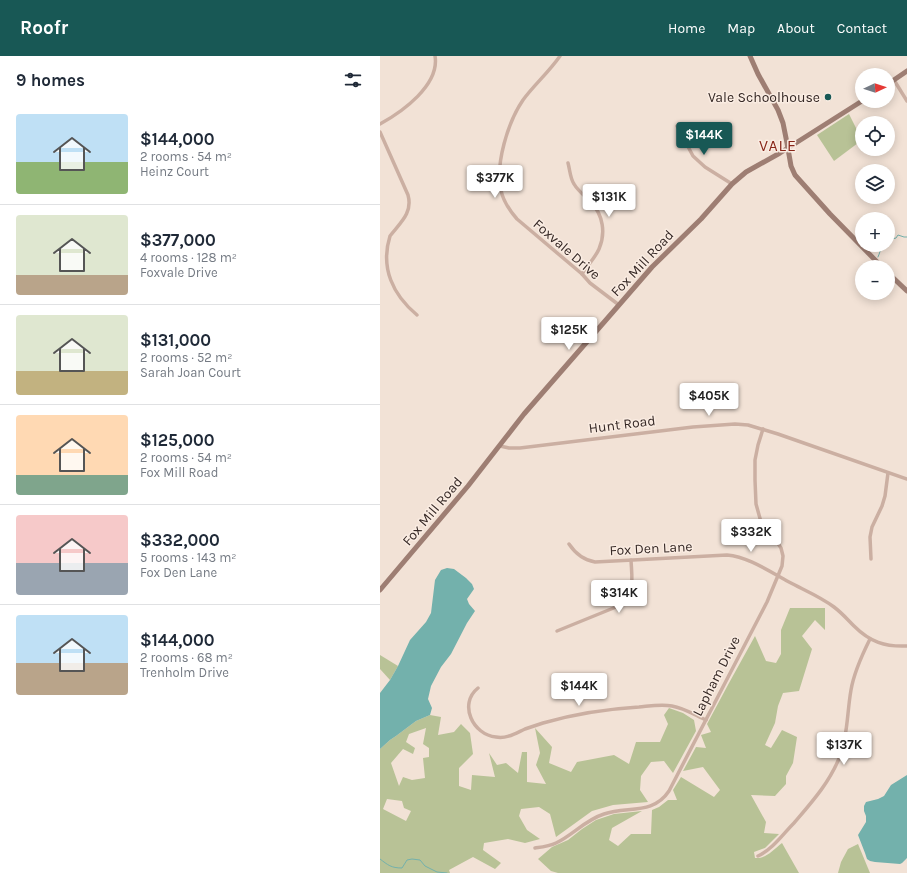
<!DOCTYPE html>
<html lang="en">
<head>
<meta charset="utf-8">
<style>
  body { margin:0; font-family:Karla,sans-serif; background:#f6f6f7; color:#1f2937; height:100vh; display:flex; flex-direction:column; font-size:15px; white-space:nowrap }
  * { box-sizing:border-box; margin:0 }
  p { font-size:13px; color:#747a83 }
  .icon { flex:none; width:22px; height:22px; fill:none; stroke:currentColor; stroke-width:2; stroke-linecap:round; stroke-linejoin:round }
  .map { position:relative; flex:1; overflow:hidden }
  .panel { display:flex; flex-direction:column; background:#fff; width:380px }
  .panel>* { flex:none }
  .needle { width:26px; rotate:86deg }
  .fabs { position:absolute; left:475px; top:12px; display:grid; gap:8px }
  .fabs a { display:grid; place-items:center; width:40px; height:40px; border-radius:50%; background:#fff; box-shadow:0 2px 10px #0003; font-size:20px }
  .price { position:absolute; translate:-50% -34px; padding:0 9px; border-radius:4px; background:#fff; color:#222; font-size:13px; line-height:26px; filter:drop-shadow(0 1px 2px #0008) }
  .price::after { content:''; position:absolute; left:50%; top:24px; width:12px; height:9px; margin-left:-6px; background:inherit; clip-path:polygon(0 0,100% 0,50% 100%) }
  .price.current { background:#185855; color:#fff }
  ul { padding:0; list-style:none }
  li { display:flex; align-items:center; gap:12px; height:100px; padding:0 16px }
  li+li { border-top:1px solid #e0e1e3 }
  li span { display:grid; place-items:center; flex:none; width:112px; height:80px; border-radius:4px; color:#555 }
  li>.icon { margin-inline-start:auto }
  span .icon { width:48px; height:48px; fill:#fffc; stroke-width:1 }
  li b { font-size:17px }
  h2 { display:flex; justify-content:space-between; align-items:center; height:48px; padding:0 16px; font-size:17px }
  header { display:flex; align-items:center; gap:24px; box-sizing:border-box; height:56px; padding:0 20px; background:#185855; color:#fff }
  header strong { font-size:19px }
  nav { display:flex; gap:22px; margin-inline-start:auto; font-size:14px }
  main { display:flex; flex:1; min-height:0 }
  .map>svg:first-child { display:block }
  .green { fill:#b8c296; fill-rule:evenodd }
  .water { fill:#73b1ac }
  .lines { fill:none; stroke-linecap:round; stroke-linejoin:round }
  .stream { stroke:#73b1ac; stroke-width:1 }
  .street { stroke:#cbafa2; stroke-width:3.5 }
  .secondary { stroke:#9e7e73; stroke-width:5 }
  .poi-dot { fill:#185855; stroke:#faece2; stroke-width:1.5 }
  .labels { text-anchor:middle; stroke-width:3; stroke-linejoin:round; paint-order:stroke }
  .poi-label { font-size:14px; fill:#352825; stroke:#faece2; text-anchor:end }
  .street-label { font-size:14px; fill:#352825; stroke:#faece2 }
  .quarter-label { font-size:16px; letter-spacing:1px; fill:#882619; stroke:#faece2 }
</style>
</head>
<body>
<header>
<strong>Roofr</strong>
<nav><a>Home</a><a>Map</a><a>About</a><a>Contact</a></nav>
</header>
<main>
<section class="panel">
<h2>9 homes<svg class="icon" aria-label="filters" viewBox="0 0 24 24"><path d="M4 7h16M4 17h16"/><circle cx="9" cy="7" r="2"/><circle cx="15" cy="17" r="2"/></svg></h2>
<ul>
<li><span style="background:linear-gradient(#bfe0f5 60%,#8fb573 0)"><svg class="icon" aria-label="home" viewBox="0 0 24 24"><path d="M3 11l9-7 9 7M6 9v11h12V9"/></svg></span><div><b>$144,000</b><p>2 rooms · 54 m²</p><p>Heinz Court</p></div></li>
<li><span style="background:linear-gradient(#dfe7d0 75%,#b9a48a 0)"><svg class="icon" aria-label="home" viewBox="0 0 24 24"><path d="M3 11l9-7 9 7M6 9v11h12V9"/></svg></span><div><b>$377,000</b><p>4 rooms · 128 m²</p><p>Foxvale Drive</p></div></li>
<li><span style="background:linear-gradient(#dfe7d0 70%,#c2b280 0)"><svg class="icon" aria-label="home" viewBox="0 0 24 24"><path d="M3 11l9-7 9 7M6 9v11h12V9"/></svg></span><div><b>$131,000</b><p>2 rooms · 52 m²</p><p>Sarah Joan Court</p></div></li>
<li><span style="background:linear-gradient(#ffd9b3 75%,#7fa58c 0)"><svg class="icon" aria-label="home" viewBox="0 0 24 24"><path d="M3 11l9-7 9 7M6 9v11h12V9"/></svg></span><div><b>$125,000</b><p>2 rooms · 54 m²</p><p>Fox Mill Road</p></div></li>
<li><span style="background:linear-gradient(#f6c9c9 60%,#9aa5b1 0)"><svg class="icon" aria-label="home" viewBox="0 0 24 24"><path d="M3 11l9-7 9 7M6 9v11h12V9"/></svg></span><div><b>$332,000</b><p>5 rooms · 143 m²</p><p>Fox Den Lane</p></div></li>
<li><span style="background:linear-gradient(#bfe0f5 60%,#b9a48a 0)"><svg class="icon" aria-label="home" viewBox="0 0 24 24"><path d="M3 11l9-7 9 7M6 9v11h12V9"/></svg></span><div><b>$144,000</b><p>2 rooms · 68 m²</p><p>Trenholm Drive</p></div></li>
</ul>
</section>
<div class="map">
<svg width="527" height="817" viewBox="0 0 527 817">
  <rect width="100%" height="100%" fill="#f2e2d6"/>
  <g class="green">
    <polygon points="469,58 482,84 454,105 437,79"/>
    <path d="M410 552H445V574L435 564 422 580 432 593 419 635 403 637 398 650 395 667 385 689 391 692 402 674 417 681 413 707 406 720V728L395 740 371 739 386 766 384 777 399 778 385 792 374 796 375 802C386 803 393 794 402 787L419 817H178L171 815 158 803 172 791 188 784 202 773 216 764 234 758 262 755 232 772 229 784 238 790 251 778H271L272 754 279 751 288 744H297L293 734 301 721 334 741 340 734 323 711 303 715 316 691 326 692 321 679 331 676 327 668 349 627 375 580 386 605 396 607 401 598V574Z"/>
    <polygon points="0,599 18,610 10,624 0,613"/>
    <path d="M289 652 303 657 314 664 316 675 293 717 284 705 271 706 261 720 260 734 268 746 233 749 212 755 176 781 170 758 159 751 141 753 139 760 147 774 160 783 145 787 128 783 104 787 103 794 121 807 115 813 93 801 69 814 70 817H0V693L10 684 16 680 36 665 50 659 61 661 58 679 74 676 81 668 90 677 93 698 79 712V730L91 734 92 719 115 721 109 697 117 709 126 707 138 717 142 696H147V726L166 728 156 709 160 697 155 672 172 691 169 707 191 716 197 706 234 699 249 708 256 686H280L288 668 284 659ZM46 672 43 688 49 692V701L43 702 45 722 32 724 23 721 19 730 11 707 23 693 33 698 35 692 26 686 29 678ZM7 743 22 745 24 752 31 755 26 765 3 753Z"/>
    <polygon points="478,788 490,817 458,817 461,806 468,793"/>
  </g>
  <g class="water">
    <polygon points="67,512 74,513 86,522 92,528 94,533 87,543 89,548 95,555 87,567 71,598 61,611 51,630 48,643 52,652 50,659 36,665 16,680 10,684 0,693 0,637 10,624 18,610 30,584 46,566 51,557 55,524 61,514"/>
    <polygon points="527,719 527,802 522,807 520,808 495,806 490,805 487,803 485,797 478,779 486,766 486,760 484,755 484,750 486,746 498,743 504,740 511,729"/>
  </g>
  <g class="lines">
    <g class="stream">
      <polyline points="508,184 516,182 518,179 524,181 527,181"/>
      <path d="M498 201C500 197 500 193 503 189"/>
      <path d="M0 803C8 809 11 812 22 812L27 804 32 803 40 804 45 810 57 816 67 817"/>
    </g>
    <g class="street">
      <path d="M180 0C169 16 154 29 143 44 128 66 115 108 121 134 123 145 130 155 137 163L202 218 210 227 239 249"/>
      <polyline points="514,24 527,45"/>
      <path d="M0 68C22 56 60 29 55 0"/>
      <polyline points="297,70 313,100 325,111 352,128"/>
      <path d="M0 76 28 139C33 157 20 167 10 180 0 212 13 239 37 259"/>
      <path d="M188 107C190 114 190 122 194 128 198 135 206 141 211 146 223 159 226 177 219 193 215 202 207 210 202 218"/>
      <polyline points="120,390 129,392 140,392 313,371 355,368 368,369 398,378 527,423"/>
      <path d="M189 488C195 497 204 504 215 506L347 499C369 501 390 516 409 526 424 534 441 541 454 551 462 557 468 564 474 570 490 586 505 591 527 590"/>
      <polyline points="491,503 490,481 492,471 502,450 505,440 508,417"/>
      <path d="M177 575 236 551C256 541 252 524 251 504"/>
      <path d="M98 632C78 648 93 679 116 681 127 683 136 677 145 673 151 671 157 669 163 667 194 658 226 653 259 651 270 650 281 648 292 650 304 652 315 659 326 664"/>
      <path d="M155 792C162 791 170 790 176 787 193 779 205 764 224 758 248 750 273 759 289 735L387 546 402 510 403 500 401 492 395 483 381 466 376 448 375 424V404L378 389 383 373"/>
      <path d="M378 800C393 793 403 778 414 767 432 746 450 726 460 700 468 679 467 656 471 634 474 616 482 599 490 583"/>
    </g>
    <g class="secondary">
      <polyline points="370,0 378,18 398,54 403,67 407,87 411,110 415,119 450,158 502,211"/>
      <polyline points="508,28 527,15"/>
      <polyline points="508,217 527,235"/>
      <polyline points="0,534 88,430 144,358 239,249 272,211 321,163 352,128 366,116 400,97 482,45"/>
    </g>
  </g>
  <circle class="poi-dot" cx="448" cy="41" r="4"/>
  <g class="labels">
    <g class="poi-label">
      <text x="440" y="46">Vale Schoolhouse</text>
    </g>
    <g class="street-label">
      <text transform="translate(187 193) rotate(41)" y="5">Foxvale Drive</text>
      <text transform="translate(262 207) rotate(-47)" y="5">Fox Mill Road</text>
      <text transform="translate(242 368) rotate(-7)" y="5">Hunt Road</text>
      <text transform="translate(52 455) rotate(-50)" y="5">Fox Mill Road</text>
      <text transform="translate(271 492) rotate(-3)" y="5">Fox Den Lane</text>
      <text transform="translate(336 620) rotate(-63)" y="5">Lapham Drive</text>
    </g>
    <g class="quarter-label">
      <text x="398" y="95">VALE</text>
    </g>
  </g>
</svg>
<div class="fabs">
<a><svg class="needle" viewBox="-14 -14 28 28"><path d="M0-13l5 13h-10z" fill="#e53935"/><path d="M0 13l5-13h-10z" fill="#747a83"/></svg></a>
<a><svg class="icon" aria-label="locate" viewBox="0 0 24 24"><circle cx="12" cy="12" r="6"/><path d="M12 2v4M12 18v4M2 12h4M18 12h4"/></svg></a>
<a><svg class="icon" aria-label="layers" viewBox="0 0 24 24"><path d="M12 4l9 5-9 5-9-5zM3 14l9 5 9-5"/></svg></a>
<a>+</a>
<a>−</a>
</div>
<b class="price current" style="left:324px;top:100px">$144K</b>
<b class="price" style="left:115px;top:143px">$377K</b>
<b class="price" style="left:229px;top:162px">$131K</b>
<b class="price" style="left:189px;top:295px">$125K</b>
<b class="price" style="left:329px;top:361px">$405K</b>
<b class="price" style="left:371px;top:497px">$332K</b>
<b class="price" style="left:239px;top:558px">$314K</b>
<b class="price" style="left:199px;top:651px">$144K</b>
<b class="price" style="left:464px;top:710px">$137K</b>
</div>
</main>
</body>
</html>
